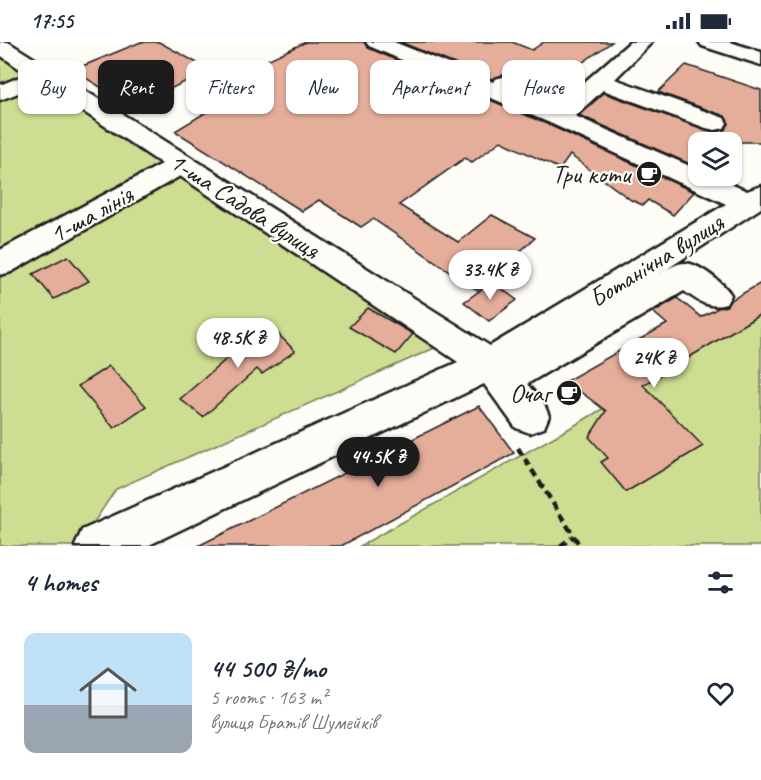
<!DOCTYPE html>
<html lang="en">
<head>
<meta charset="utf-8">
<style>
  body { margin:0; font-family:Caveat,sans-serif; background:#f6f6f7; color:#1f2937; height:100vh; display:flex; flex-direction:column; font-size:22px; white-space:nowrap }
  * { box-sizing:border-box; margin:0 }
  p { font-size:20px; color:#747a83 }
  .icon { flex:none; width:33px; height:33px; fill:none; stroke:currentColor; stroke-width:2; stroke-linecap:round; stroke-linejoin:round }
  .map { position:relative; height:504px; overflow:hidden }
  .drawer { display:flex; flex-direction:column; background:#fff; flex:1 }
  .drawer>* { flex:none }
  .banner { position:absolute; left:18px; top:18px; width:726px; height:54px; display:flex; gap:12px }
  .fabs { position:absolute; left:688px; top:90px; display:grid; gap:12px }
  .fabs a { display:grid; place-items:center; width:54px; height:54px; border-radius:12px; background:#fff; box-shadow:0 2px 4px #0004; font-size:30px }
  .price { position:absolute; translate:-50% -51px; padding:0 14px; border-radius:21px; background:#fff; color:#222; font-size:20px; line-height:39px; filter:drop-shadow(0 2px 3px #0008) }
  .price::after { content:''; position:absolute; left:50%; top:36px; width:18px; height:14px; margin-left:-9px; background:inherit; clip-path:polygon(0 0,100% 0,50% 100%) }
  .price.selected { background:#1c1c1c; color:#fff }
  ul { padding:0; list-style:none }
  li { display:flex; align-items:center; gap:18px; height:150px; padding:0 24px }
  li+li { border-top:2px solid #e0e1e3 }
  li span { display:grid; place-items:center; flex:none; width:168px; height:120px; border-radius:12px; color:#555 }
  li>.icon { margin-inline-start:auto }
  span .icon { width:72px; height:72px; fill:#fffc; stroke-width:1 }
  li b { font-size:26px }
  h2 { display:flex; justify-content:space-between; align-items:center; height:72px; padding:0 24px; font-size:26px }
  .tag { padding:0 21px; border-radius:12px; background:#fff; box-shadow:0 2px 4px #0004; font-size:21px; line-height:54px }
  .tag.selected { background:#1c1c1c; color:#fff }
  .status { display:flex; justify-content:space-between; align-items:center; height:42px; padding:0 30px; background:#fff; direction:ltr }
  .status svg { height:16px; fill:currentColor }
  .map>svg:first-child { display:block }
  .green { fill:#cddd91; stroke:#747c56; stroke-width:1.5 }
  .building { fill:#e5ae9b; stroke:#1c1c1c; stroke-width:1.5 }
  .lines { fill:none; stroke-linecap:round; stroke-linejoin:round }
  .minor-casing { stroke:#1c1c1c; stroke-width:5 }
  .path { stroke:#1c1c1c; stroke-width:4.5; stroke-dasharray:8 5; stroke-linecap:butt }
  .minor { fill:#fdfcf7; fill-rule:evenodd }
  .labels { text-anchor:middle; stroke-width:4.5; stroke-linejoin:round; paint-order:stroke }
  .poi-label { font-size:26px; fill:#1c1c1c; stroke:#fdfcf7; text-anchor:end }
  .street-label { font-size:26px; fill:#1c1c1c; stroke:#fdfcf7 }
</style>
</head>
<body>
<div class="status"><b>17:55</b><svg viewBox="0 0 49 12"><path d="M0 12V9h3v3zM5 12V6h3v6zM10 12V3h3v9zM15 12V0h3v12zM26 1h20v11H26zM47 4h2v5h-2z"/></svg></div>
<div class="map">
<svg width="761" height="504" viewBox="0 0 761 504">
  <rect width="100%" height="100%" fill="#fdfcf7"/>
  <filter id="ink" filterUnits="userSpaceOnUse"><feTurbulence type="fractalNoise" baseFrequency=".0167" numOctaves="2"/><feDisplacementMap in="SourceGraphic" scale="12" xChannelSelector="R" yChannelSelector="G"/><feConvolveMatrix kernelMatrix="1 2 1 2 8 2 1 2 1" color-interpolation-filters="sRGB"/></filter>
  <g filter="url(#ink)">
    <g class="green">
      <polygon points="0,6 448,300 116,447 78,504 0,504"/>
      <polygon points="761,272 761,504 360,504 577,382"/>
    </g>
    <g class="building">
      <polygon points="141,0 159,0 210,28 132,65 73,28"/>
      <polygon points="306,0 364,0 368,6 549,83 694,150 673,173 648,158 643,163 631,158 570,113 560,127 501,99 472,120 465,116 399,163 458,200 492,173 535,196 477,248 373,177 361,185 319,158 302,169 175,89 225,59 215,42"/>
      <polygon points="400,0 512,0 532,8 544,0 612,0 563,34 579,41 554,33 529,43 504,33 492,37"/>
      <polygon points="686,23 761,48 761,100 740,100 732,109 732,100 699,100 699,126 579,73 604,51 706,88 715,90 724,88 729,82 725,74 658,50"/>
      <polygon points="68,214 89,239 54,257 33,232"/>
      <polygon points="492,240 517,258 489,279 464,260"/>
      <polygon points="761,241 761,272 643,343 703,404 626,450 601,420 608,416 589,395 606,369 566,339 667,282 653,270 677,256 701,275 718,266 726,264 731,258"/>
      <polygon points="368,266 413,292 396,312 349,285"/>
      <polygon points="268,282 295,309 262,332 257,327 203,375 180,357 238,307 234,304"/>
      <polygon points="109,324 146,364 114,386 78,344"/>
      <polygon points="479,364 514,411 341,504 198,504"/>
    </g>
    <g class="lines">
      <g class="minor-casing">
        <g id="minor">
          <path d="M0 0H8L490 304 726 162 550 81 369 4 366 0H394L493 40 495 37 503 35 529 45 553 35 580 44 630 0H652L615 37 724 76 727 81 724 86 715 88 706 86 603 48 575 74 699 128V134H711L747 149 761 144V166L647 240C657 234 673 221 685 221 698 221 725 242 731 253L726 262C708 267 698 259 684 249L527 342 544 362 549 374 544 386 530 391 516 386 484 342 147 504H75L82 488 458 320 180 134 11 230 0 233V208L162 122 42 42 0 58V43L27 32 0 13ZM555 50 568 55 556 66 538 59Z"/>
          <polygon points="699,0 730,0 761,10 761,23 702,4"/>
        </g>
      </g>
      <g class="path">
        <polyline points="518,406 580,504"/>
        <polyline points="560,504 574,494"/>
      </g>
      <use href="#minor" class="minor"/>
    </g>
  </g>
  <defs>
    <g id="cafe-disc" transform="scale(1.35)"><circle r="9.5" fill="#1c1c1c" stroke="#fdfcf7"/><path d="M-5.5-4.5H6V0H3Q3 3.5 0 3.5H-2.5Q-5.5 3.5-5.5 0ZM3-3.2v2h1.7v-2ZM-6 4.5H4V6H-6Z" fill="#fff"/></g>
  </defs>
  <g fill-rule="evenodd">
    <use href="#cafe-disc" x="649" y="132"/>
    <use href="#cafe-disc" x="569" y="351"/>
  </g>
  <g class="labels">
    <g class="poi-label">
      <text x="630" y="141">Три коти</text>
      <text x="550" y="360">Очаг</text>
    </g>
    <g class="street-label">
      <text transform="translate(245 163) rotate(33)" y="9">1-ша Садова вулиця</text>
      <text transform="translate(91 172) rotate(-29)" y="9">1-ша лінія</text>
      <text transform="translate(656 218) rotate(-32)" y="9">Ботанічна вулиця</text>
    </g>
  </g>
</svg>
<div class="fabs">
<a><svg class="icon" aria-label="layers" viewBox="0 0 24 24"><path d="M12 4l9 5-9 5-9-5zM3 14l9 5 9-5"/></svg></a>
</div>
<b class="price" style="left:490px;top:259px">33.4K ₴</b>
<b class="price" style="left:238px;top:327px">48.5K ₴</b>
<b class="price" style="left:654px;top:347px">24K ₴</b>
<b class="price selected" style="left:378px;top:446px">44.5K ₴</b>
<div class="banner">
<a class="tag">Buy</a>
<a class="tag selected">Rent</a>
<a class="tag">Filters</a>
<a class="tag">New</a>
<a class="tag">Apartment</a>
<a class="tag">House</a>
</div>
</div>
<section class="drawer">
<h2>4 homes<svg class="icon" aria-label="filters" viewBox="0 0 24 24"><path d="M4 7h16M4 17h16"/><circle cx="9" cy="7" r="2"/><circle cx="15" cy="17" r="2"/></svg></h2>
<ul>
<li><span style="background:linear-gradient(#bfe0f5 60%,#9aa5b1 0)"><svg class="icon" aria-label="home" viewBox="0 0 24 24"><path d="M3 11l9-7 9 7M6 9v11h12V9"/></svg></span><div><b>44 500 ₴/mo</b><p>5 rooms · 163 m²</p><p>вулиця Братів Шумейків</p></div><svg class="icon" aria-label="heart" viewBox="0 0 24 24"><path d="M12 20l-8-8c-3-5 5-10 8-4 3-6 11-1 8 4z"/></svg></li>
</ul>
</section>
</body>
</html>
